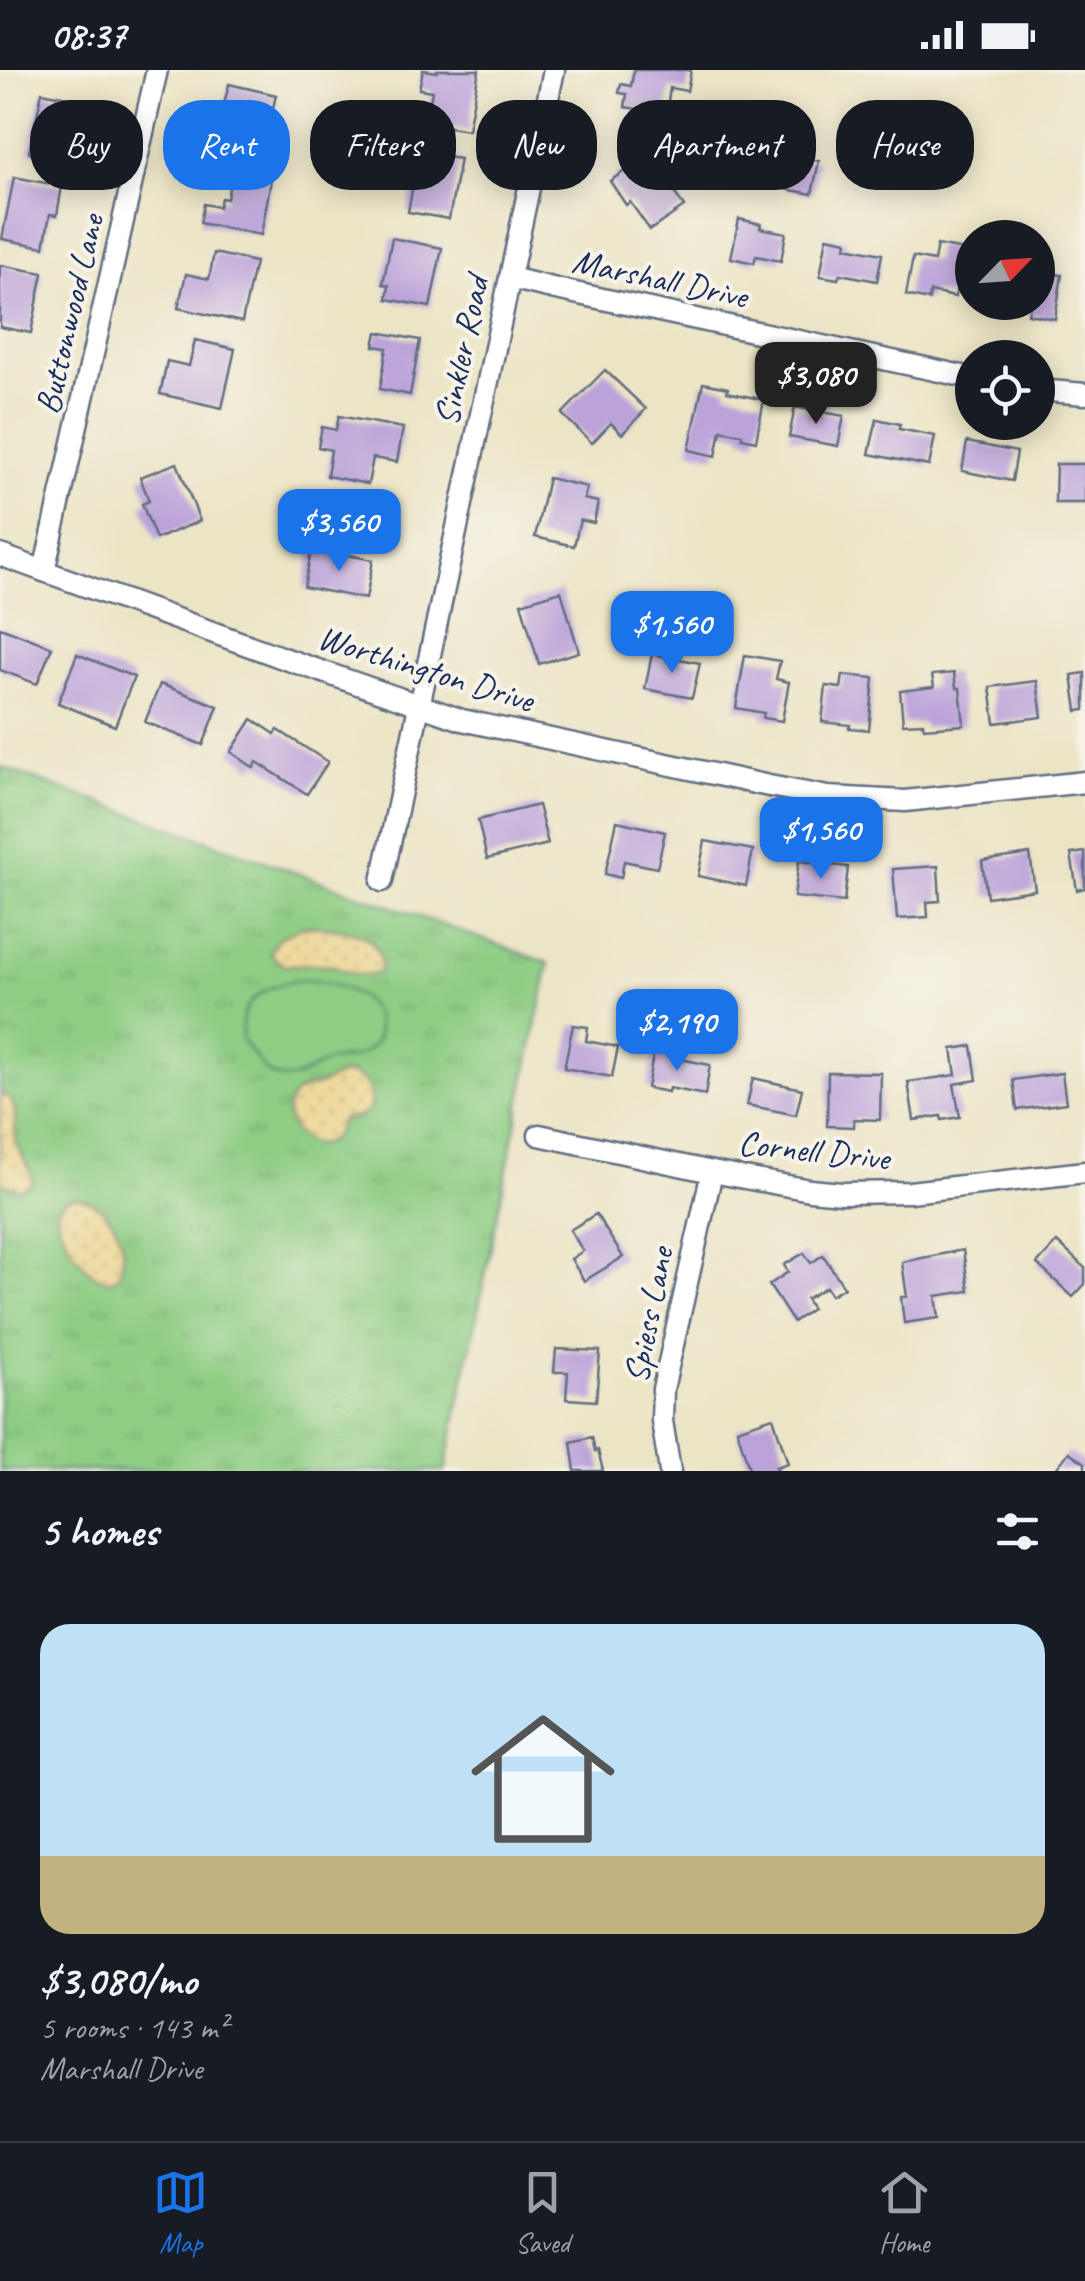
<!DOCTYPE html>
<html lang="en">
<head>
<meta charset="utf-8">
<style>
  body { margin:0; font-family:Caveat,sans-serif; background:#20242c; color:#f1f3f6; height:100vh; display:flex; flex-direction:column; font-size:38px; white-space:nowrap }
  * { box-sizing:border-box; margin:0 }
  p { font-size:32px; color:#9ea1a6 }
  .icon { flex:none; width:55px; height:55px; fill:none; stroke:currentColor; stroke-width:2; stroke-linecap:round; stroke-linejoin:round }
  .map { position:relative; height:1401px; overflow:hidden }
  .drawer { display:flex; flex-direction:column; background:#171b24; flex:1 }
  .drawer>* { flex:none }
  .banner { position:absolute; left:30px; top:30px; width:1025px; height:90px; display:flex; gap:20px }
  .needle { width:65px; rotate:65deg }
  .buttons { position:absolute; left:955px; top:150px; display:grid; gap:20px }
  .buttons a { display:grid; place-items:center; width:100px; height:100px; border-radius:50%; background:#171b24; box-shadow:0 5px 25px #0003; font-size:50px }
  .price { position:absolute; translate:-50% -85px; padding:0 22px; border-radius:20px; background:#1a73e8; color:#fff; font-size:32px; line-height:65px; filter:drop-shadow(0 2px 5px #0008) }
  .price::after { content:''; position:absolute; left:50%; top:60px; width:30px; height:22px; margin-left:-15px; background:inherit; clip-path:polygon(0 0,100% 0,50% 100%) }
  .price.active { background:#222; color:#fff }
  ul { padding:0; list-style:none }
  li { display:grid; align-content:center; gap:20px; height:530px; padding:0 40px }
  li span { display:grid; place-items:center; height:310px; border-radius:30px; color:#555 }
  li>.icon { margin-inline-start:auto }
  span .icon { width:180px; height:180px; fill:#fffc; stroke-width:1 }
  li b { font-size:42px }
  h2 { display:flex; justify-content:space-between; align-items:center; height:120px; padding:0 40px; font-size:42px }
  .pill { padding:0 35px; border-radius:40px; background:#171b24; box-shadow:0 5px 25px #0003; font-size:35px; line-height:90px }
  .pill.active { background:#1a73e8; color:#fff }
  .status { display:flex; justify-content:space-between; align-items:center; height:70px; padding:0 50px; background:#171b24; direction:ltr }
  .status svg { height:28px; fill:currentColor }
  .tabs { display:flex; justify-content:space-around; align-items:center; height:140px; border-top:2px solid #363941; background:#171b24; font-size:28px; color:#9ea1a6 }
  .tabs a { display:grid; justify-items:center; gap:5px }
  .tabs .active { color:#1a73e8 }
  .map>svg:first-child { display:block }
  .grass { fill:url(#grass-tufts); stroke:#557e71; stroke-width:2.5 }
  .sand { fill:url(#sand-dots); stroke:#84847e; stroke-width:2.5 }
  .garden { fill:#8fcd84; stroke:#557e71; stroke-width:2.5 }
  .building { fill:#bba3d9 }
  .lines { fill:none; stroke-linecap:round; stroke-linejoin:round }
  .street-casing { stroke:#646e82; stroke-width:25 }
  .street { stroke:#fff; stroke-width:20 }
  .labels { text-anchor:middle; stroke-width:8; stroke-linejoin:round; paint-order:stroke }
  .street-label { font-size:35px; fill:#1b2f5e; stroke:#f7f3e8 }
</style>
</head>
<body>
<div class="status"><b>08:37</b><svg viewBox="0 0 49 12"><path d="M0 12V9h3v3zM5 12V6h3v6zM10 12V3h3v9zM15 12V0h3v12zM26 1h20v11H26zM47 4h2v5h-2z"/></svg></div>
<div class="map">
<svg width="1085" height="1401" viewBox="0 0 1085 1401">
  <defs>
    <pattern id="grass-tufts" width="24" height="20" patternUnits="userSpaceOnUse" patternTransform="scale(2.5)"><rect width="24" height="20" fill="#8fcd84"/><path d="M3 7l-1-3M5 7V3M7 7l1-3M15 17l-1-3M17 17v-4M19 17l1-3" fill="none" stroke="#7bb074"/></pattern>
    <pattern id="sand-dots" width="8" height="8" patternUnits="userSpaceOnUse" patternTransform="scale(2.5)"><rect width="8" height="8" fill="#eeda9e"/><path d="M2 2h.1M6 6h.1" fill="none" stroke="#ccbb8a" stroke-width="1.8" stroke-linecap="round"/></pattern>
  </defs>
  <rect width="100%" height="100%" fill="#f7f3e8"/>
  <filter id="ink" filterUnits="userSpaceOnUse"><feTurbulence type="fractalNoise" baseFrequency=".01" numOctaves="2"/><feDisplacementMap in="SourceGraphic" scale="20" xChannelSelector="R" yChannelSelector="G"/><feConvolveMatrix kernelMatrix="1 2 1 2 8 2 1 2 1" color-interpolation-filters="sRGB"/></filter>
  <filter id="wash" filterUnits="userSpaceOnUse"><feTurbulence type="fractalNoise" baseFrequency=".0048" numOctaves="4" result="noise"/><feDisplacementMap in="SourceGraphic" scale="40" xChannelSelector="R" yChannelSelector="G"/><feGaussianBlur stdDeviation="2.25" result="paint"/><feColorMatrix in="noise" values="0 0 0 0 0 0 0 0 0 0 0 0 0 0 0 0 0 1.4 0 .05"/><feComposite in="paint" operator="in"/></filter>
  <g filter="url(#wash)">
    <rect width="100%" height="100%" fill="#ebe4c5"/>
    <polygon class="grass" points="0,697 549,893 445,1401 0,1401"/>
    <g class="sand">
      <path d="M300 857C330 856 388 858 380 902 362 911 345 898 325 895 313 893 297 895 284 896L270 884 278 869Z"/>
      <path d="M345 1003C364 1004 375 1022 369 1040L359 1047 341 1050C339 1055 338 1060 335 1065 314 1095 271 1049 294 1025 301 1017 314 1018 324 1013 332 1009 336 1005 345 1003Z"/>
      <polygon points="0,1022 11,1030 15,1040 15,1071 31,1103 33,1112 20,1120 11,1117 0,1110"/>
      <path d="M73 1127C111 1131 132 1172 118 1207L109 1211C104 1209 99 1209 94 1205 82 1197 57 1159 57 1144 58 1134 65 1130 73 1127Z"/>
    </g>
    <path class="garden" d="M307 910C341 914 384 926 377 970 359 992 354 985 330 991 313 995 303 1012 279 1008 268 1006 262 997 256 988 252 983 244 975 242 969 242 968 242 955 242 954 244 922 281 911 307 910Z"/>
    <g id="blocks">
      <g class="building">
        <polygon points="423,0 437,2 437,0 479,0 468,60 426,53 432,21 419,19"/>
        <polygon points="634,0 691,0 687,21 670,18 666,44 625,37 627,24 619,23 621,14 631,16"/>
        <polygon points="229,14 276,25 267,65 219,54"/>
        <polygon points="42,22 81,30 68,90 29,82"/>
        <polygon points="671,78 687,101 669,114 684,137 650,160 630,132 626,135 610,111 648,85 653,91"/>
        <polygon points="419,82 460,89 449,149 408,142"/>
        <polygon points="792,85 819,91 812,124 785,119"/>
        <polygon points="232,102 271,110 261,165 200,153 204,134 219,137 221,128 227,129"/>
        <polygon points="14,107 62,116 57,145 50,144 44,177 2,169"/>
        <polygon points="739,149 761,154 760,158 786,163 781,191 756,186 754,193 731,188"/>
        <polygon points="827,167 847,171 846,177 882,184 877,211 840,204 838,209 820,206"/>
        <polygon points="392,168 442,178 430,237 387,229 389,215 383,214"/>
        <polygon points="937,175 964,180 955,227 930,222 929,230 906,225 913,187 934,191"/>
        <polygon points="214,183 255,192 242,252 178,238 186,204 209,209"/>
        <polygon points="0,195 43,203 31,263 0,257"/>
        <polygon points="1038,201 1062,205 1055,249 1028,244 1030,236 1019,235 1019,232 1038,232"/>
        <polygon points="377,262 420,270 410,325 380,319 387,278 374,276"/>
        <polygon points="195,270 235,279 222,338 160,324 167,291 189,296"/>
        <polygon points="605,300 646,339 622,364 611,353 592,373 562,344"/>
        <polygon points="703,313 728,318 727,322 764,330 756,371 742,368 742,364 721,360 716,386 689,380"/>
        <polygon points="795,337 844,346 838,376 789,367"/>
        <polygon points="339,346 403,358 397,392 373,388 368,414 327,406 331,380 318,377 322,357 336,360"/>
        <polygon points="877,349 900,354 899,359 935,366 929,396 869,384"/>
        <polygon points="967,372 1017,382 1012,411 962,401"/>
        <polygon points="177,393 200,451 156,469 142,434 149,431 140,407"/>
        <polygon points="1056,394 1085,394 1085,433 1055,433"/>
        <polygon points="548,408 587,417 584,429 598,432 594,453 580,450 574,476 535,467"/>
        <polygon points="312,478 373,490 366,529 304,517"/>
        <polygon points="561,521 579,582 539,594 521,533"/>
        <polygon points="0,557 52,577 37,614 0,600"/>
        <polygon points="77,584 134,607 115,656 58,633"/>
        <polygon points="652,584 700,593 692,628 645,619"/>
        <polygon points="745,585 780,591 776,609 789,612 782,651 763,648 764,643 736,638"/>
        <polygon points="954,603 956,618 960,618 964,655 924,658 923,653 903,654 900,621 934,617 932,605"/>
        <polygon points="1085,603 1085,640 1077,641 1072,605"/>
        <polygon points="843,605 874,608 869,660 849,658 850,655 822,652 826,616 841,618"/>
        <polygon points="1037,611 1042,647 995,653 990,617"/>
        <polygon points="160,614 218,636 203,675 145,652"/>
        <polygon points="252,649 275,664 278,660 328,692 307,724 257,692 254,698 231,682"/>
        <polygon points="538,735 548,774 487,789 478,750"/>
        <polygon points="617,751 665,762 657,798 624,791 621,808 605,804"/>
        <polygon points="705,771 753,780 746,816 698,806"/>
        <polygon points="1085,782 1085,818 1077,820 1071,784"/>
        <polygon points="1030,784 1035,820 987,827 982,791"/>
        <polygon points="799,791 848,797 844,832 794,827"/>
        <polygon points="938,796 940,831 927,832 928,847 897,849 893,799"/>
        <polygon points="573,955 588,957 586,971 618,977 612,1007 564,998"/>
        <polygon points="972,976 977,1010 954,1014 960,1047 942,1050 941,1046 914,1050 908,1012 956,1005 952,979"/>
        <polygon points="654,980 675,984 675,988 710,995 705,1025 669,1018 668,1022 647,1018"/>
        <polygon points="828,1002 881,1003 880,1050 854,1049 854,1057 827,1056"/>
        <polygon points="1062,1003 1066,1033 1017,1040 1013,1010"/>
        <polygon points="753,1008 802,1019 796,1045 747,1035"/>
        <polygon points="596,1144 623,1187 584,1211 571,1189 583,1181 570,1160"/>
        <polygon points="1057,1172 1085,1198 1085,1214 1073,1227 1037,1194"/>
        <polygon points="963,1180 969,1221 936,1226 939,1248 904,1253 901,1227 907,1227 902,1192"/>
        <polygon points="804,1183 811,1193 823,1185 844,1217 831,1225 826,1217 806,1229 812,1239 793,1252 769,1215 788,1202 784,1195"/>
        <polygon points="556,1279 600,1281 596,1331 566,1329 568,1302 554,1302"/>
        <polygon points="773,1347 788,1393 776,1397 778,1401 750,1401 737,1359"/>
        <polygon points="592,1367 595,1381 598,1380 603,1401 575,1401 571,1372"/>
        <polygon points="1069,1382 1085,1393 1085,1401 1059,1401 1056,1399"/>
      </g>
    </g>
  </g>
  <g filter="url(#ink)">
    <use href="#blocks" fill-opacity="0" stroke="#646e82" stroke-width="2.5"/>
    <g class="lines">
      <g class="street-casing">
        <g id="street">
          <polyline points="510,208 556,219 972,308"/>
          <polyline points="1038,320 1085,324"/>
          <polyline points="0,485 283,588 462,650 769,716 828,727 905,731 1085,712"/>
          <polyline points="44,501 157,0"/>
          <polyline points="382,811 554,0"/>
          <polyline points="539,1065 712,1102 810,1120 842,1123 910,1122 1085,1102"/>
          <polyline points="670,1401 662,1351 663,1319 712,1102"/>
        </g>
      </g>
      <use href="#street" class="street"/>
    </g>
  </g>
  <g class="labels">
    <g class="street-label">
      <text transform="translate(660 208) rotate(12)" y="12">Marshall Drive</text>
      <text transform="translate(69 244) rotate(-77)" y="12">Buttonwood Lane</text>
      <text transform="translate(461 281) rotate(-78)" y="12">Sinkler Road</text>
      <text transform="translate(426 598) rotate(17)" y="12">Worthington Drive</text>
      <text transform="translate(814 1080) rotate(6)" y="12">Cornell Drive</text>
      <text transform="translate(648 1245) rotate(-79)" y="12">Spiess Lane</text>
    </g>
  </g>
</svg>
<div class="buttons">
<a><svg class="needle" viewBox="-14 -14 28 28"><path d="M0-13l5 13h-10z" fill="#e53935"/><path d="M0 13l5-13h-10z" fill="#9ea1a6"/></svg></a>
<a><svg class="icon" aria-label="locate" viewBox="0 0 24 24"><circle cx="12" cy="12" r="6"/><path d="M12 2v4M12 18v4M2 12h4M18 12h4"/></svg></a>
</div>
<b class="price active" style="left:816px;top:357px">$3,080</b>
<b class="price" style="left:339px;top:504px">$3,560</b>
<b class="price" style="left:672px;top:606px">$1,560</b>
<b class="price" style="left:821px;top:812px">$1,560</b>
<b class="price" style="left:677px;top:1004px">$2,190</b>
<div class="banner">
<a class="pill">Buy</a>
<a class="pill active">Rent</a>
<a class="pill">Filters</a>
<a class="pill">New</a>
<a class="pill">Apartment</a>
<a class="pill">House</a>
</div>
</div>
<section class="drawer">
<h2>5 homes<svg class="icon" aria-label="filters" viewBox="0 0 24 24"><path d="M4 7h16M4 17h16"/><circle cx="9" cy="7" r="2"/><circle cx="15" cy="17" r="2"/></svg></h2>
<ul>
<li><span style="background:linear-gradient(#bfe0f5 75%,#c2b280 0)"><svg class="icon" aria-label="home" viewBox="0 0 24 24"><path d="M3 11l9-7 9 7M6 9v11h12V9"/></svg></span><div><b>$3,080/mo</b><p>5 rooms · 143 m²</p><p>Marshall Drive</p></div></li>
</ul>
</section>
<nav class="tabs">
<a class="active"><svg class="icon" aria-label="map" viewBox="0 0 24 24"><path d="M3 6l6-2 6 2 6-2v14l-6 2-6-2-6 2zM9 4v14M15 6v14"/></svg>Map</a>
<a><svg class="icon" aria-label="saved" viewBox="0 0 24 24"><path d="M7 4h10v16l-5-4-5 4z"/></svg>Saved</a>
<a><svg class="icon" aria-label="home" viewBox="0 0 24 24"><path d="M3 11l9-7 9 7M6 9v11h12V9"/></svg>Home</a>
</nav>
</body>
</html>
